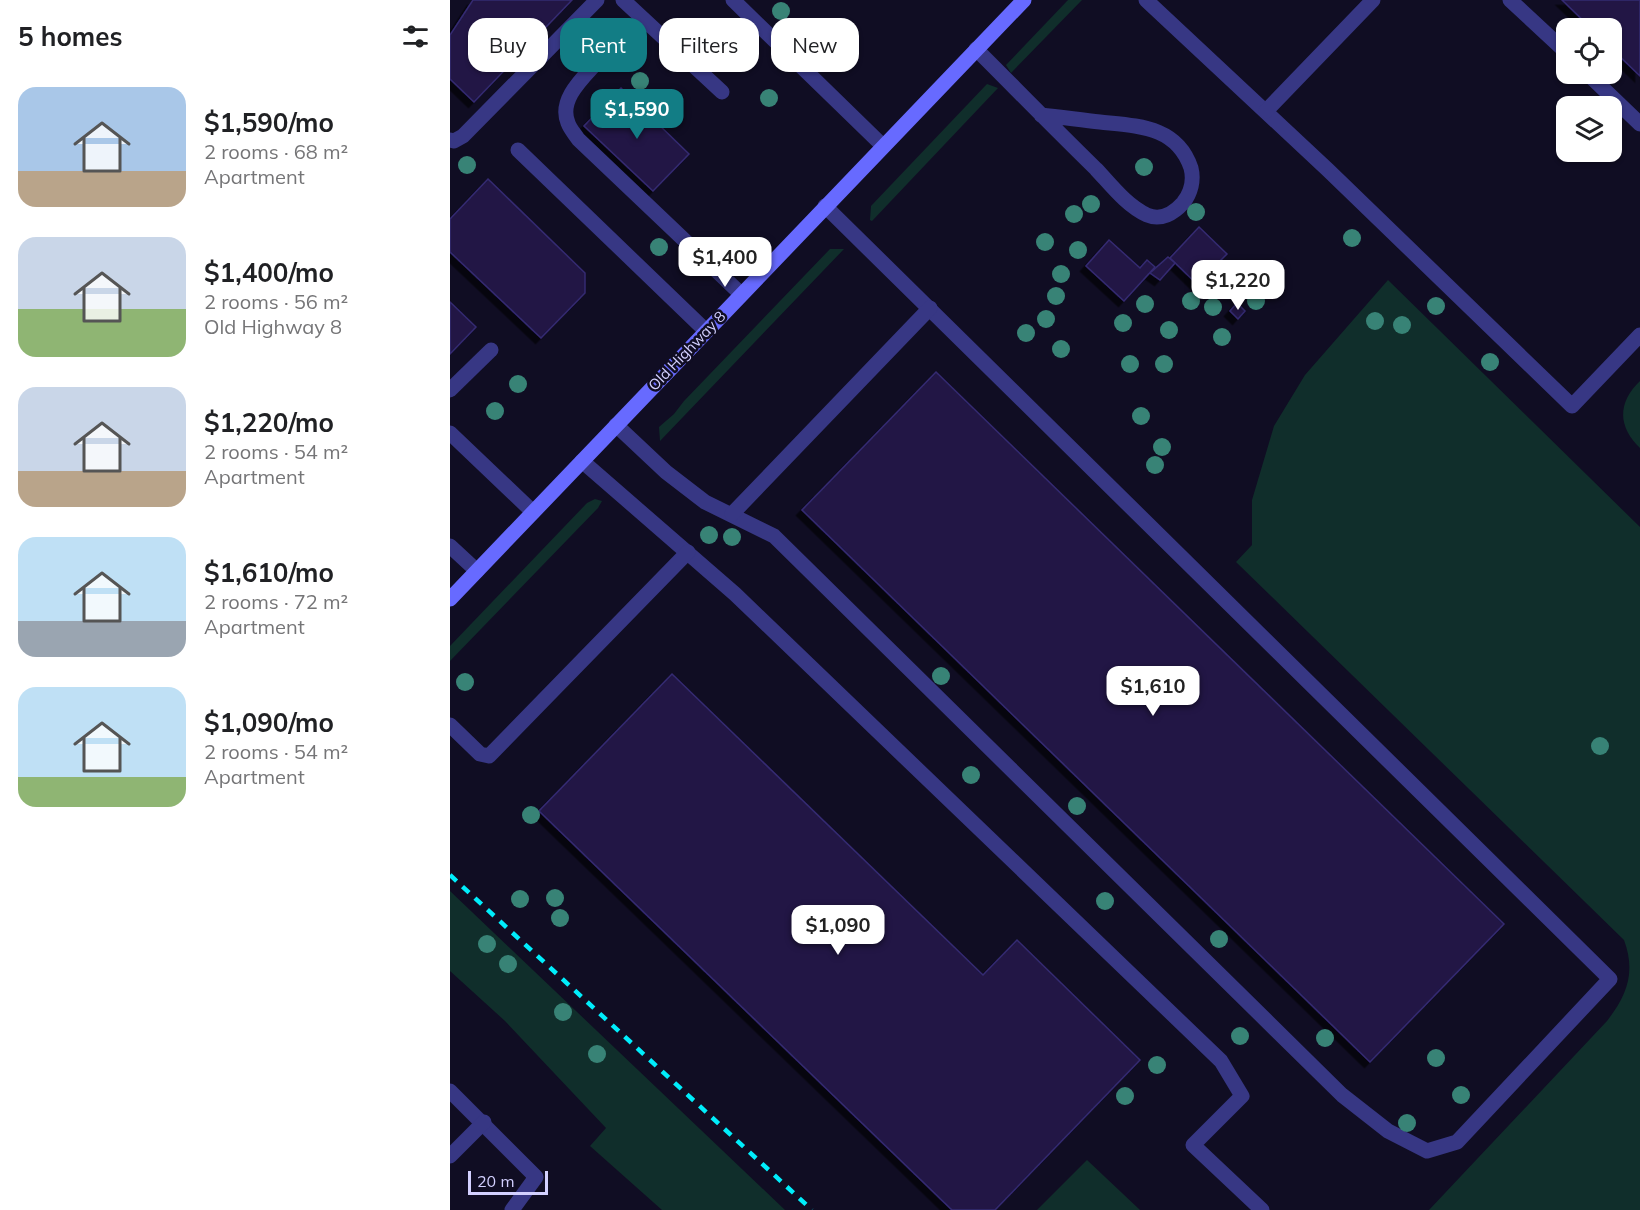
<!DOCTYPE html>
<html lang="en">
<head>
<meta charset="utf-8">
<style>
  body { margin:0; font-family:Mulish,sans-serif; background:#f2f2f2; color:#202124; height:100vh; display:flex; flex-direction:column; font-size:22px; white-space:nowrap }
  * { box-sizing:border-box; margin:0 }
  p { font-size:20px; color:#757577 }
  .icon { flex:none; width:33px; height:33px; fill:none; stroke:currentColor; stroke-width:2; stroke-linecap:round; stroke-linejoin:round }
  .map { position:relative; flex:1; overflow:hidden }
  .panel { display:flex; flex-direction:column; background:#fff; width:450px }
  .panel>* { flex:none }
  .guide { position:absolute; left:18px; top:18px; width:570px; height:54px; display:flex; gap:12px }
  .fabs { position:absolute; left:1106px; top:18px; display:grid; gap:12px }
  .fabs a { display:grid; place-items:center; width:66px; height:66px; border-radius:12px; background:#fff; box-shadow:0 2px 4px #0004; font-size:30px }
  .scale { position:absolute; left:18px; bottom:15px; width:80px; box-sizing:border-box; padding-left:6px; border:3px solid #d3d0ff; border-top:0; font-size:16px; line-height:21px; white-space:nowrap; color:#d3d0ff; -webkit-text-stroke:4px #100d23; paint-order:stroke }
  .price { position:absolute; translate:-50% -51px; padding:0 14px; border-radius:12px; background:#fff; color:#222; font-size:20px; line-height:39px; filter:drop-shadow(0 2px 3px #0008) }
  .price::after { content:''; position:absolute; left:50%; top:36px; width:18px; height:14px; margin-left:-9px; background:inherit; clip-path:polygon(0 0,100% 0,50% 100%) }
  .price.selected { background:#127d85; color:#fff }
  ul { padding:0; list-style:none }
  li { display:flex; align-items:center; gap:18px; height:150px; padding:0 18px }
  li span { display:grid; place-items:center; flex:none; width:168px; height:120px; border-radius:18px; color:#555 }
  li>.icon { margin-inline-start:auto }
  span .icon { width:72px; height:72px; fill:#fffc; stroke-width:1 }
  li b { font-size:26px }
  h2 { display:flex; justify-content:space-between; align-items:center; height:72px; padding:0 18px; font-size:26px }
  .chip { padding:0 21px; border-radius:18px; background:#fff; box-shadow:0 2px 4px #0004; font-size:21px; line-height:54px }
  .chip.selected { background:#127d85; color:#fff }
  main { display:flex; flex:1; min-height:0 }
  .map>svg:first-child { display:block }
  .green { fill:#102e2b }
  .building { fill:#201945; stroke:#352a72; stroke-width:1.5; filter:url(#shadow) }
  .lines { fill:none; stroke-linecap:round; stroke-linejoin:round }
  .lane { stroke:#373784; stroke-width:15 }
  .street { stroke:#373784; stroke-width:15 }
  .secondary { stroke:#676aff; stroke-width:15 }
  .rail { stroke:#00edfb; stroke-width:4.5; stroke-dasharray:9 8; stroke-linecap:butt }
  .tree { fill:#388376 }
  .labels { text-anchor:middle; stroke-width:5; stroke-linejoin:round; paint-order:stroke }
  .street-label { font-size:15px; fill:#d3d0ff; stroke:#100d23 }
</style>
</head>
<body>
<main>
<section class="panel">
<h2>5 homes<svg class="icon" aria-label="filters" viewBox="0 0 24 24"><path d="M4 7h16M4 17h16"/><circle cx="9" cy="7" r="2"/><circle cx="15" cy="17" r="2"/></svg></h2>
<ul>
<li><span style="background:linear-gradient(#a9c7e8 70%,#b9a48a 0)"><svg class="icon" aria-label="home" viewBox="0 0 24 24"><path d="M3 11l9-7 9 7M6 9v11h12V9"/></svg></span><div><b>$1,590/mo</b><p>2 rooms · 68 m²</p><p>Apartment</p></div></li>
<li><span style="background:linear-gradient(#c9d6e8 60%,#8fb573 0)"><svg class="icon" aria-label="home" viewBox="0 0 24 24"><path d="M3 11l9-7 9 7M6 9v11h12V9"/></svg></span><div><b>$1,400/mo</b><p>2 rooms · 56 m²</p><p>Old Highway 8</p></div></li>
<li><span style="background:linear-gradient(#c9d6e8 70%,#b9a48a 0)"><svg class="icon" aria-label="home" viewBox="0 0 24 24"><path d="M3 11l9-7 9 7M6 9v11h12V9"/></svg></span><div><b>$1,220/mo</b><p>2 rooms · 54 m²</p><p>Apartment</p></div></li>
<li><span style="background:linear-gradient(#bfe0f5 70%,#9aa5b1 0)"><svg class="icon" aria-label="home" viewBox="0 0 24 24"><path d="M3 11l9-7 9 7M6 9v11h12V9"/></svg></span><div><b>$1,610/mo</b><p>2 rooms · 72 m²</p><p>Apartment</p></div></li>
<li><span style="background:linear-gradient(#bfe0f5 75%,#8fb573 0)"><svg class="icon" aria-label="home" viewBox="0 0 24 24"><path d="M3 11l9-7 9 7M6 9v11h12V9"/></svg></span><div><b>$1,090/mo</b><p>2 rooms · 54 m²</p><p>Apartment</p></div></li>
</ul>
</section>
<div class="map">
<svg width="1190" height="1210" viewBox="0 0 1190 1210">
  <defs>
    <filter id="shadow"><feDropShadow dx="-5.5" dy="5.5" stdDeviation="0" flood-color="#0009"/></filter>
  </defs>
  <rect width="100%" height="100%" fill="#100d23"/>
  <g class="green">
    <polygon points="618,0 632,0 561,73 556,65"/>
    <polygon points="537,84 548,88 422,221 420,220 421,206"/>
    <polygon points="380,249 394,249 210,441 209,427 224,414 234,401"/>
    <path d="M938 280 1190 527V1210H979L1157 1021C1177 995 1186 972 1174 940L786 562 802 545V500L824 426 855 375Z"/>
    <path d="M1190 381V448C1168 427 1167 403 1190 381Z"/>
    <polygon points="145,499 152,501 148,508 0,661 0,646 137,503"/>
    <polygon points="0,891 335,1210 212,1210 140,1146 156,1128 55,1021 0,971"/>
    <polygon points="637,1160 690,1210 587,1210"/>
  </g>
  <g class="building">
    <polygon points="23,0 122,0 24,102 0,79 0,35"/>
    <polygon points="1112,0 1190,0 1190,76 1161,48 1161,28 1141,28"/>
    <polygon points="171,88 239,154 203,191 134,126"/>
    <polygon points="38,179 135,273 135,293 91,338 0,252 0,219"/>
    <polygon points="749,227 777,254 765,266 773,274 757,291 750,284 749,286 720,258"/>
    <polygon points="659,240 690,268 697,260 705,267 674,301 636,266"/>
    <polygon points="718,257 725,263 710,280 700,273"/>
    <polygon points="0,302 26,327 0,354"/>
    <polygon points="787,303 795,311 788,319 780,311"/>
    <polygon points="486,372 1054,924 920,1062 352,510"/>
    <polygon points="222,674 533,975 567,940 690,1060 545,1210 502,1210 89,811"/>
  </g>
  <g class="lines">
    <g class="lane">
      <polyline points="173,0 272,92"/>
      <polyline points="696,0 878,170 1122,406 1190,335"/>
      <polyline points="1060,0 1116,52"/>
      <path d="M526 49C566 89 606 130 646 169 661 185 677 206 697 215 711 221 724 213 733 203 741 193 744 180 741 168 727 126 688 126 650 122 631 120 611 117 591 115"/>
      <path d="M148 61C134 77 108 99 118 123 120 129 125 134 128 139L291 294"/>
      <polyline points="1138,74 1190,124"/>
      <polyline points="816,111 923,0"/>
      <polyline points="0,140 4,141 13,136 147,0"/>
      <polyline points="68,150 256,331"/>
      <polyline points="0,390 41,350"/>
      <polyline points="166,425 216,472 255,502 324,536 892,1095 938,1131 977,1151 1007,1142 1160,979 375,206"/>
      <polyline points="0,433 83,512"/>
      <polyline points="132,461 285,594 771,1061 792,1096 743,1145 812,1210"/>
      <polyline points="282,514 480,308"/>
      <polyline points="0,546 27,571"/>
      <polyline points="0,725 30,754 39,756 238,552"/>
      <polyline points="0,1091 86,1177 62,1210"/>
      <polyline points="0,1156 34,1122"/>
    </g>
    <polyline class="street" points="283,0 433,146"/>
    <polyline class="secondary" points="0,599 574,0"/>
    <polyline class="rail" points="0,875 362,1210"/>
  </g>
  <g class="tree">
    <circle cx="331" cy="11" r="9"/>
    <circle cx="190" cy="81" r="9"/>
    <circle cx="319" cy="98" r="9"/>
    <circle cx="17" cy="165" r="9"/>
    <circle cx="694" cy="167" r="9"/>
    <circle cx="641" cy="204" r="9"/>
    <circle cx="746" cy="212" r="9"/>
    <circle cx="624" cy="214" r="9"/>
    <circle cx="902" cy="238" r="9"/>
    <circle cx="595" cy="242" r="9"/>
    <circle cx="209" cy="247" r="9"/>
    <circle cx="628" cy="250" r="9"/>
    <circle cx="611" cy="274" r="9"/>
    <circle cx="606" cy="296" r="9"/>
    <circle cx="741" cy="301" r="9"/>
    <circle cx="806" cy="301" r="9"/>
    <circle cx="695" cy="304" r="9"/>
    <circle cx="986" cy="306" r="9"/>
    <circle cx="763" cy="307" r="9"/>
    <circle cx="596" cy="319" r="9"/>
    <circle cx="925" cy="321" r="9"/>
    <circle cx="673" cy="323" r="9"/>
    <circle cx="952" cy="325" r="9"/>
    <circle cx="719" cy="330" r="9"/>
    <circle cx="576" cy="333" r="9"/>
    <circle cx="772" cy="337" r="9"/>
    <circle cx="611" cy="349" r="9"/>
    <circle cx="1040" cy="362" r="9"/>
    <circle cx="680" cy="364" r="9"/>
    <circle cx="714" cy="364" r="9"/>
    <circle cx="68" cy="384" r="9"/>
    <circle cx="45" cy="411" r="9"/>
    <circle cx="691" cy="416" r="9"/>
    <circle cx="712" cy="447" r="9"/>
    <circle cx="705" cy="465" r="9"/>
    <circle cx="259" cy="535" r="9"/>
    <circle cx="282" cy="537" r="9"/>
    <circle cx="491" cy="676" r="9"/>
    <circle cx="15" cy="682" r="9"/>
    <circle cx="1150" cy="746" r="9"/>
    <circle cx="521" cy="775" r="9"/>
    <circle cx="627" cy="806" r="9"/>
    <circle cx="81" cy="815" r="9"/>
    <circle cx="105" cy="898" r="9"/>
    <circle cx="70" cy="899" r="9"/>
    <circle cx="655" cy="901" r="9"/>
    <circle cx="110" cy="918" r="9"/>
    <circle cx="769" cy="939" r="9"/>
    <circle cx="37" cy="944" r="9"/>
    <circle cx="58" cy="964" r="9"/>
    <circle cx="113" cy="1012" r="9"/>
    <circle cx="790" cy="1036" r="9"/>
    <circle cx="875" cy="1038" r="9"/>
    <circle cx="147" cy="1054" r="9"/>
    <circle cx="986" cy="1058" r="9"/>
    <circle cx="707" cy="1065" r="9"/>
    <circle cx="1011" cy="1095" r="9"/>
    <circle cx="675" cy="1096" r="9"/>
    <circle cx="957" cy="1123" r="9"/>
  </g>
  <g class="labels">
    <g class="street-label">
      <text transform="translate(237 351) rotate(-46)" y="5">Old Highway 8</text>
    </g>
  </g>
</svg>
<div class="fabs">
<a><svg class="icon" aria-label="locate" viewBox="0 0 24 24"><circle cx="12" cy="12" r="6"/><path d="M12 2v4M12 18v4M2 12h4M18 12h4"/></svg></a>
<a><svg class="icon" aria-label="layers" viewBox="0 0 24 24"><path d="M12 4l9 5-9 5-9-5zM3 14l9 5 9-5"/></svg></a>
</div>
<div class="scale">20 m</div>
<b class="price selected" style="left:187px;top:140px">$1,590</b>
<b class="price" style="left:275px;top:288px">$1,400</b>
<b class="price" style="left:788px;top:311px">$1,220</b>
<b class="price" style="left:703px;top:717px">$1,610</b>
<b class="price" style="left:388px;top:956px">$1,090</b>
<div class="guide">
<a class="chip">Buy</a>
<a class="chip selected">Rent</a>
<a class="chip">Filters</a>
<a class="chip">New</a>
</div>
</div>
</main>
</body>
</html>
